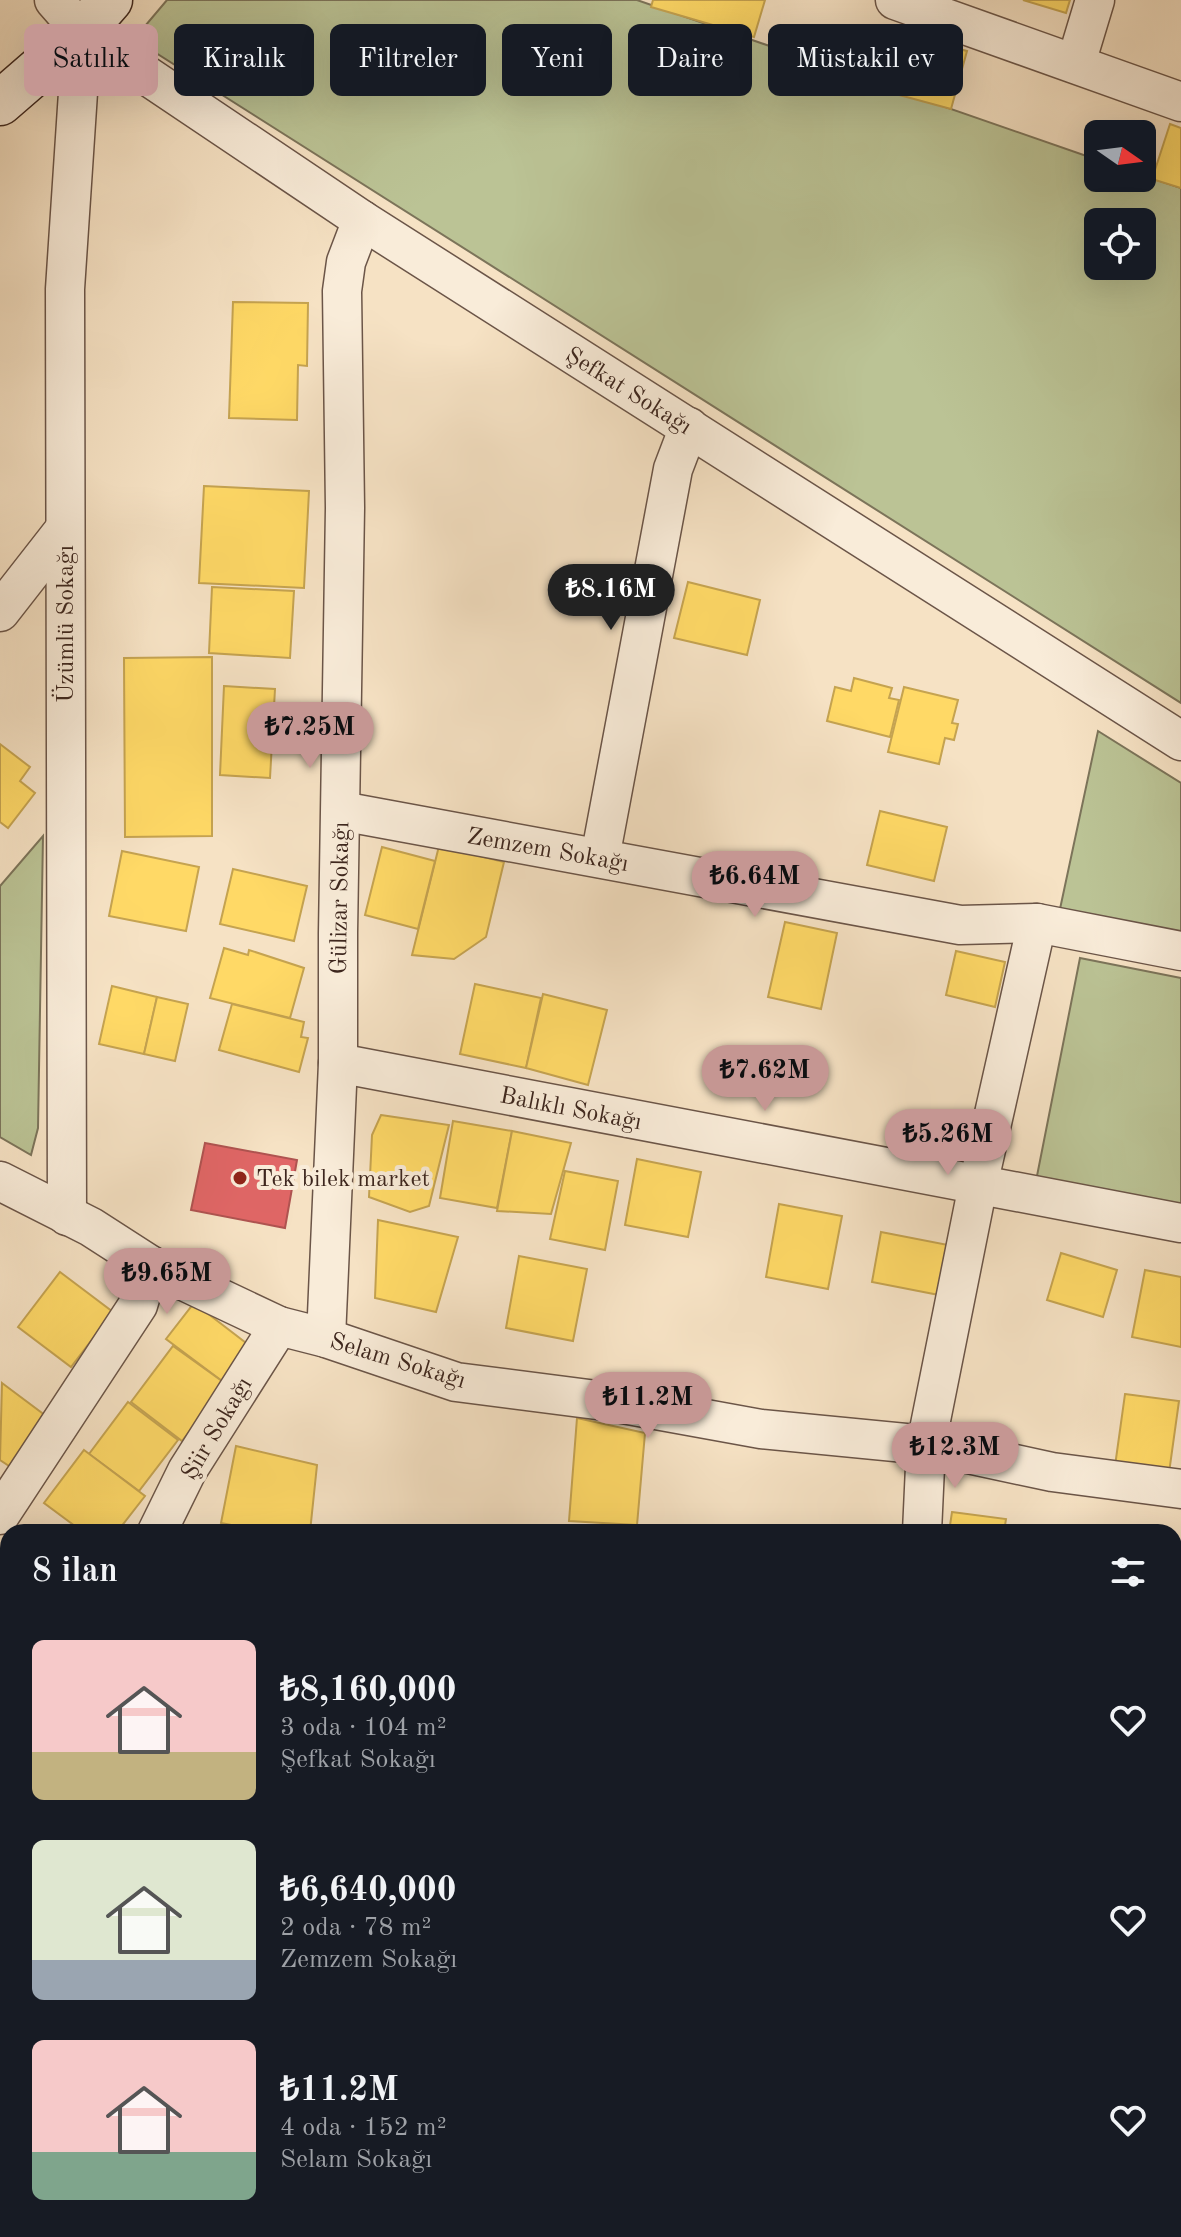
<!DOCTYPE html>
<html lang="tr">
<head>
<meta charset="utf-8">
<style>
  body { margin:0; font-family:"Old Standard TT",serif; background:#242831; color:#f1f3f6; height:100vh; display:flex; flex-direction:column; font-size:30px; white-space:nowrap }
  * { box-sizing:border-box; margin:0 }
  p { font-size:26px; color:#9ea1a6 }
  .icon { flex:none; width:44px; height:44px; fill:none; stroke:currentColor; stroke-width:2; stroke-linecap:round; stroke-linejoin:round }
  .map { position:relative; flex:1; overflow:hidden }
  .sheet { position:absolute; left:0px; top:1524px; width:1182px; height:714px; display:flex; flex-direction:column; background:#171b24; border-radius:24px 24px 0 0; box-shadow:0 8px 32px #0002 }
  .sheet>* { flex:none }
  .hud { position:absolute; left:24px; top:24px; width:1134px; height:72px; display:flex; gap:16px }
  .needle { width:52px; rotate:104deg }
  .fabs { position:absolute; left:1084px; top:120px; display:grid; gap:16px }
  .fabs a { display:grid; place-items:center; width:72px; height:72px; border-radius:12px; background:#171b24; box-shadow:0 8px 32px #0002; font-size:40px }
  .price { position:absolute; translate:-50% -68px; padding:0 18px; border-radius:28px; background:#c59692; color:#111; font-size:26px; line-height:52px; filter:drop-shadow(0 2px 4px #0008) }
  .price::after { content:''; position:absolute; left:50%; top:48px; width:24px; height:18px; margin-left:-12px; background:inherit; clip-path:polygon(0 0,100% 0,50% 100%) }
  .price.on { background:#222; color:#fff }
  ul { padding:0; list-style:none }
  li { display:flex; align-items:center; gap:24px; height:200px; padding:0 32px }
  li span { display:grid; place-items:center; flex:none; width:224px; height:160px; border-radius:12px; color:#555 }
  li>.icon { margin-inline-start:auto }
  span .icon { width:96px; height:96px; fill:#fffc; stroke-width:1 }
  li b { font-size:34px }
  h2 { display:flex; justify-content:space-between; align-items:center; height:96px; padding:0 32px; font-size:34px }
  .chip { padding:0 28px; border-radius:12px; background:#171b24; box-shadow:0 8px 32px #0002; font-size:28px; line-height:72px }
  .chip.on { background:#c59692; color:#111 }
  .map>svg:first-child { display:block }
  .green { fill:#bbc395; stroke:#7c745a; stroke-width:2; fill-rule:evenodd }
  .homes { fill:#ffd966; stroke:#c5a350; stroke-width:2 }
  .shops { fill:#e06666; stroke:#af5350; stroke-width:2 }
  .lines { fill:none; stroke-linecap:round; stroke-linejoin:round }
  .street-casing { stroke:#6b5548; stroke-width:41 }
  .secondary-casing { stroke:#3d261e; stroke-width:47 }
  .street { stroke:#f9ecd9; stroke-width:38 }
  .secondary { stroke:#f9ecd9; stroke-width:44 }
  .poi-dot { fill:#8f2418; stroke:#f9ecd9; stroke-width:3 }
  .labels { text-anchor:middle; stroke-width:8; stroke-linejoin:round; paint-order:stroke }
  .street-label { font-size:24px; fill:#3d261e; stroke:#f9ecd9 }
  .poi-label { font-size:24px; fill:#3d261e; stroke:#f9ecd9; text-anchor:start }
</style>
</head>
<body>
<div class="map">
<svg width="1181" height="2237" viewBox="0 0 1181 2237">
  <rect width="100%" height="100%" fill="#f6e2c4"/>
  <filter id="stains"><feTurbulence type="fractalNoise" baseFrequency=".0025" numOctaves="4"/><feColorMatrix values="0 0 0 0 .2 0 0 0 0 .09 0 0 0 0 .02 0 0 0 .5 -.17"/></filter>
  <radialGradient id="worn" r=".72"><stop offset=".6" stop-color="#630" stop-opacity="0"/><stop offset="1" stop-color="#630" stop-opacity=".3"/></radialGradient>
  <g class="green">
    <path d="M167 0H637L1098 160V178H1142V175L1181 188V703L134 39ZM1098 222H1142V266H1098Z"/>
    <polygon points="1098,731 1181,783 1181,933 1060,909"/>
    <polygon points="43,836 38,1128 31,1155 0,1137 0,886"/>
    <polygon points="1080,958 1181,978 1181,1206 1036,1181"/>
  </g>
  <g class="homes">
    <polygon points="653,0 765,0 754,37 651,7"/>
    <polygon points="1023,0 1070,0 1066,13"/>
    <polygon points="881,28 967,51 951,109 866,86"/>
    <polygon points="1170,124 1181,128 1181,188 1152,179"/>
    <polygon points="233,302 308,303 307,366 298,365 297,420 229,418"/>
    <polygon points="204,486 309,491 304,588 199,583"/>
    <polygon points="688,582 760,600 747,655 674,638"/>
    <polygon points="212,587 294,591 290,658 209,653"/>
    <polygon points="212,657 212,836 125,837 124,658"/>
    <polygon points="854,678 892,688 889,698 899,700 890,737 827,721 835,687 851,691"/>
    <polygon points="224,686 275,689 270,778 220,775"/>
    <polygon points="904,687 958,700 952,723 958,724 954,740 945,738 939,764 888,752"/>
    <polygon points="0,744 30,767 20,781 35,793 8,828 0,822"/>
    <polygon points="880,811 947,827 934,881 867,865"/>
    <polygon points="439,846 504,862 486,937 454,959 412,955"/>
    <polygon points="382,847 435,861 418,929 365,915"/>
    <polygon points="122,851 199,867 186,931 109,916"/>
    <polygon points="233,869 307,886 294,941 220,924"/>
    <polygon points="785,922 837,933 821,1009 768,997"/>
    <polygon points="224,948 248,955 249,950 304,968 290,1018 210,998"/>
    <polygon points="956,951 1005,962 995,1007 946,995"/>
    <polygon points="475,984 541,998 526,1068 460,1054"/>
    <polygon points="112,986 157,997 144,1054 99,1044"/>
    <polygon points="543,994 607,1010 588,1085 526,1068"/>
    <polygon points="157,997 188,1004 175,1061 144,1054"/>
    <polygon points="232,1004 304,1022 301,1037 308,1038 299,1072 219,1050"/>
    <polygon points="381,1115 449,1125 429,1206 410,1212 369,1197 372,1135"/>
    <polygon points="453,1121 512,1131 497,1208 440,1198"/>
    <polygon points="512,1131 571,1143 551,1214 497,1211"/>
    <polygon points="637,1159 701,1172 688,1237 625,1225"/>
    <polygon points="565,1171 618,1181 605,1250 550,1239"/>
    <polygon points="779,1204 842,1216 828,1289 766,1277"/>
    <polygon points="378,1220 458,1237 436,1312 375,1298"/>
    <polygon points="881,1232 948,1245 939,1295 872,1282"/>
    <polygon points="1061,1253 1117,1270 1103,1317 1047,1300"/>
    <polygon points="519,1256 587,1269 573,1341 506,1328"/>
    <polygon points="1145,1270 1181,1277 1181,1347 1132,1337"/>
    <polygon points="60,1272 113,1312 71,1367 18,1327"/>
    <polygon points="194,1303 250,1346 226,1384 166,1339"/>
    <polygon points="173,1346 226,1384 182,1441 131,1402"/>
    <polygon points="2,1383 50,1419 12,1468 0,1460"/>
    <polygon points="1125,1394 1179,1401 1169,1473 1115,1466"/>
    <polygon points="128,1402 178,1440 139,1491 89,1454"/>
    <polygon points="577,1418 645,1433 637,1525 569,1521"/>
    <polygon points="236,1446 317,1465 310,1532 268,1532 221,1523"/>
    <polygon points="84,1450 145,1496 117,1532 83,1532 44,1503"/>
    <polygon points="952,1512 1006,1519 1004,1532 949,1532"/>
    <polygon points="0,1576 8,1581 8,1653 0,1648"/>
    <polygon points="0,1823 8,1828 8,1946 0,1957"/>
    <polygon points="1174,2020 1181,2020 1175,2096 1174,2096"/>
    <polygon points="0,2038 8,2042 8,2109 0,2105"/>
    <polygon points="1175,2171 1181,2171 1181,2237 1169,2237 1170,2230 1174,2230"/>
    <polygon points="153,2230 203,2230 213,2237 148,2237"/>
    <polygon points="203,2230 229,2230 225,2237 213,2237"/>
    <polygon points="251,2230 304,2230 314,2237 247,2237"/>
    <polygon points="410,2230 451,2230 461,2237 404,2237"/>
    <polygon points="451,2230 487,2230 481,2237 461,2237"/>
    <polygon points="533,2230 553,2230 562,2237 527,2237"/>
    <polygon points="588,2230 626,2230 621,2237 597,2237"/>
    <polygon points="705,2230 728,2230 723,2237 700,2237"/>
    <polygon points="735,2230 761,2230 771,2237 730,2237"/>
    <polygon points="1125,2230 1170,2230 1169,2237 1124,2237"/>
  </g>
  <polygon class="shops" points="205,1143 297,1160 285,1228 191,1210"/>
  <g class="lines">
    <g class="street-casing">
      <g id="street">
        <polyline points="54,0 82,32 362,220 1181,741"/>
        <polyline points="895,0 1181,102"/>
        <polyline points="1076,63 1095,0"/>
        <polyline points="0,612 64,530"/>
        <polyline points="341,811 960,925 1037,923 1181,951"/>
        <polyline points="600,858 673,469 689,427"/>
        <polyline points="338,1063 1181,1223"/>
        <polyline points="0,1181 91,1227 150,1265 138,1305 0,1515"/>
        <polyline points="67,1216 65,289 82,32"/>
        <polyline points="150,1265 279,1326 326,1338 456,1382 612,1402 761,1429 926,1445 1052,1472 1181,1489"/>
        <polyline points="326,1338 338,1063 338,933 345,508 342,291 346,262 362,220"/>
        <polyline points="157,1532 187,1471 279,1326"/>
        <polyline points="922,1532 926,1445 978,1185 1037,923"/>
        <polyline points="1174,1788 1181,1789"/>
        <polyline points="0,1814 8,1818"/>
        <polyline points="0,2015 8,2021"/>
        <polyline points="1174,2113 1181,2113"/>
        <polyline points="0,2192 8,2196"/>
        <polyline points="69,2230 82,2237"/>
        <polyline points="331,2230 343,2237"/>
        <polyline points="571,2230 580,2237"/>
        <polyline points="848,2230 857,2237"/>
        <polyline points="122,2237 125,2230"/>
        <polyline points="371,2237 376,2230"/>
        <polyline points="668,2237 675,2230"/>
        <polyline points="891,2237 892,2230"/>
      </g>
    </g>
    <g class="secondary-casing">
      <polyline id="secondary" points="0,103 82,32 110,0"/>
    </g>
    <use href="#street" class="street"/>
    <use href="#secondary" class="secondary"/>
  </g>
  <circle class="poi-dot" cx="240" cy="1178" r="8"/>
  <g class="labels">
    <g class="street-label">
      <text transform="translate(629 390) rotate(32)" y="8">Şefkat Sokağı</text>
      <text transform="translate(65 624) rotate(-90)" y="8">Üzümlü Sokağı</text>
      <text transform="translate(548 849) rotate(10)" y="8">Zemzem Sokağı</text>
      <text transform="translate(339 898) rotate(-89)" y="8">Gülizar Sokağı</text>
      <text transform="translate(571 1108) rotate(11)" y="8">Balıklı Sokağı</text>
      <text transform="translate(398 1360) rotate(17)" y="8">Selam Sokağı</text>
      <text transform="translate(216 1428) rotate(-59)" y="8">Şiir Sokağı</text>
    </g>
    <g class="poi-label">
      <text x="256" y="1186">Tek bilek market</text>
    </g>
  </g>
  <rect width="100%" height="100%" filter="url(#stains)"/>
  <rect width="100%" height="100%" fill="url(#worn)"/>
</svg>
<div class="fabs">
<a><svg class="needle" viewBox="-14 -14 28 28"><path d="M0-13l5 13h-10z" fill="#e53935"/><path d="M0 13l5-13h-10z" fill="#9ea1a6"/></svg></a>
<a><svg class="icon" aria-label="locate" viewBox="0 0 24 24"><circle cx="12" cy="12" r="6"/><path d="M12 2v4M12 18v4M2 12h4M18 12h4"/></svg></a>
</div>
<b class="price on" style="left:611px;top:632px">₺8.16M</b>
<b class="price" style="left:310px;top:770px">₺7.25M</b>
<b class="price" style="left:755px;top:919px">₺6.64M</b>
<b class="price" style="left:765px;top:1113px">₺7.62M</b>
<b class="price" style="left:948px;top:1177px">₺5.26M</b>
<b class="price" style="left:167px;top:1316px">₺9.65M</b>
<b class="price" style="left:648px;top:1440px">₺11.2M</b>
<b class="price" style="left:955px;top:1490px">₺12.3M</b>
<div class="hud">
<a class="chip on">Satılık</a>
<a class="chip">Kiralık</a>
<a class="chip">Filtreler</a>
<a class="chip">Yeni</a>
<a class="chip">Daire</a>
<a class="chip">Müstakil ev</a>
</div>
<section class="sheet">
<h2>8 ilan<svg class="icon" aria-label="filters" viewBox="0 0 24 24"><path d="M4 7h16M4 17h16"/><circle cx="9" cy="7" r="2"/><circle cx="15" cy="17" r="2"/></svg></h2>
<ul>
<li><span style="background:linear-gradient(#f6c9c9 70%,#c2b280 0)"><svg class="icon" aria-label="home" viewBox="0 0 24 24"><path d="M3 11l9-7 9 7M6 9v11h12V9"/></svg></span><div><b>₺8,160,000</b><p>3 oda · 104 m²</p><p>Şefkat Sokağı</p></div><svg class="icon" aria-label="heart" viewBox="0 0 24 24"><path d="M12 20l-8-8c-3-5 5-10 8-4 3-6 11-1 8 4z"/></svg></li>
<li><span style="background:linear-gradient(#dfe7d0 75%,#9aa5b1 0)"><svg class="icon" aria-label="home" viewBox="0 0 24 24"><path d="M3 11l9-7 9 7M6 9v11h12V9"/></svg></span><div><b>₺6,640,000</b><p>2 oda · 78 m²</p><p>Zemzem Sokağı</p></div><svg class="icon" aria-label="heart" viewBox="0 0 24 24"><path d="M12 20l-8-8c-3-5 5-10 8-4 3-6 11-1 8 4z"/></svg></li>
<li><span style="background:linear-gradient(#f6c9c9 70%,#7fa58c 0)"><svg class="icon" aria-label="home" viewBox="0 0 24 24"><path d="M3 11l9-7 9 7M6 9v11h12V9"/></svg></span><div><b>₺11.2M</b><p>4 oda · 152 m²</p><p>Selam Sokağı</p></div><svg class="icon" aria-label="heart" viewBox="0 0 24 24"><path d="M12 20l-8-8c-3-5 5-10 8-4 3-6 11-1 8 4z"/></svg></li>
</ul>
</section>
</div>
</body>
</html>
